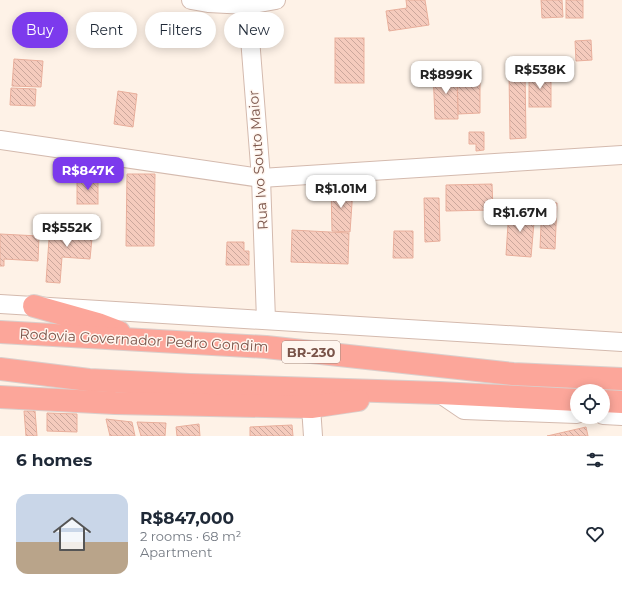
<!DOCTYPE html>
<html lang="en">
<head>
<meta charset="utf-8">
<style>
  body { margin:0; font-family:Montserrat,sans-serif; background:#f2f2f3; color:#1f2937; height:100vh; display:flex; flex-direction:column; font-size:15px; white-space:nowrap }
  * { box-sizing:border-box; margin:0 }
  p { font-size:13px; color:#747a83 }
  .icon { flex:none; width:22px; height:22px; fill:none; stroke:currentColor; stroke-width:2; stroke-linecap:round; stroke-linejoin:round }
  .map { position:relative; height:436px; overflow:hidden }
  .side { display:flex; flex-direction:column; background:#fff; flex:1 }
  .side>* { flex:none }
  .guide { position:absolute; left:12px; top:12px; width:400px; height:36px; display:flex; gap:8px }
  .buttons { position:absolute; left:570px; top:384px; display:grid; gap:8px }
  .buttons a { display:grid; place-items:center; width:40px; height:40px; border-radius:50%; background:#fff; box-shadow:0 2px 10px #0003; font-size:20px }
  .price { position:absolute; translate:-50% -34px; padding:0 9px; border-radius:8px; background:#fff; color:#222; font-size:13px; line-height:26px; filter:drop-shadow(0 1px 2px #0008) }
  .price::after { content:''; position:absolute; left:50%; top:24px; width:12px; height:9px; margin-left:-6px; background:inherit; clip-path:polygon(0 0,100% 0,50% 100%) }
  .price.on { background:#7c3aed; color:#fff }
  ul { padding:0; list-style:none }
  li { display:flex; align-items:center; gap:12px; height:100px; padding:0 16px }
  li+li { border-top:1px solid #e0e1e3 }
  li span { display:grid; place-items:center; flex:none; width:112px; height:80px; border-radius:12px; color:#555 }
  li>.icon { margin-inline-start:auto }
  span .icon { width:48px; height:48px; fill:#fffc; stroke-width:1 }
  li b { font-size:17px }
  h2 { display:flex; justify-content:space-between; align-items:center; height:48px; padding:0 16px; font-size:17px }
  .pill { padding:0 14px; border-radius:18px; background:#fff; box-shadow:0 2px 10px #0003; font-size:14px; line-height:36px }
  .pill.on { background:#7c3aed; color:#fff }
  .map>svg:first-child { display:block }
  .building { fill:url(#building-back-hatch); stroke:#e9af9c }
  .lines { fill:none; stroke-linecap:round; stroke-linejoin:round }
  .minor-casing { stroke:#d4baae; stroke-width:20 }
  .highway-casing { stroke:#dacfcc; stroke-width:24 }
  .minor { stroke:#fff; stroke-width:18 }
  .highway { stroke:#fca69a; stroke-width:22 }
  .labels { text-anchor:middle; stroke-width:3; stroke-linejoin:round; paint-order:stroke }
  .shield { fill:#fff6ef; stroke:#a2857b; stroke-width:1 }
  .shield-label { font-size:13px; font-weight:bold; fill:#7a5449 }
  .street-label { font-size:14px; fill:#7a5449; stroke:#fff6ef }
</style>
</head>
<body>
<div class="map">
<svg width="622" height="436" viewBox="0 0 622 436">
  <defs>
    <pattern id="building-back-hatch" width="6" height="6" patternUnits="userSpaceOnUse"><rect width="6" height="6" fill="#f5cbbd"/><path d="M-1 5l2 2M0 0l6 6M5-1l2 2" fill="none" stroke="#cba79c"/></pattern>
  </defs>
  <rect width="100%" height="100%" fill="#fef2e7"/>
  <g class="building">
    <polygon points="406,0 425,0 429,25 389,31 386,11 407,8"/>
    <polygon points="541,0 562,0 563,17 542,18"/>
    <rect x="566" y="0" width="17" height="18"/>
    <polygon points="129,24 130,41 114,42 113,25"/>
    <rect x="335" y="38" width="29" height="45"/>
    <polygon points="591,40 592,60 576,61 575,41"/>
    <polygon points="14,59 43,61 41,87 12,86"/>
    <polygon points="457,69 480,69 480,113 458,114"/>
    <polygon points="457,70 458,119 435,119 433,71"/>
    <polygon points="525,72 526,138 510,139 509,73"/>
    <rect x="529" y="73" width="22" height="34"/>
    <polygon points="11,88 36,89 35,106 10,105"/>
    <polygon points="118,91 137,94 133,127 114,124"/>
    <polygon points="469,132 484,132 484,150 476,151 476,144 469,144"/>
    <polygon points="127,174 155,174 154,246 126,246"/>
    <rect x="77" y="178" width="21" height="26"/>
    <polygon points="492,184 493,210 446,211 446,185"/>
    <polygon points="331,187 353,189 350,232 332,231"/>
    <polygon points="424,198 439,198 440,241 425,242"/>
    <polygon points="542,202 557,203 555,249 540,248"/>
    <polygon points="509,209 535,211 531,257 506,255"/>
    <polygon points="50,225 93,228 90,259 62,257 60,283 46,282"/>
    <polygon points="292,230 349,233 348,264 291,262"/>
    <polygon points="394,231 413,231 413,258 393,258"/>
    <polygon points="0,234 39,236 38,261 4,259 4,266 0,266"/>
    <polygon points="227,242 244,242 244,251 249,251 249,265 226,265"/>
    <polygon points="24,411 35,411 37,436 26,436"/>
    <polygon points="47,413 77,414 77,432 47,431"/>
    <polygon points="106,419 132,422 135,436 110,436"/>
    <polygon points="137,422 166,423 165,436 141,436"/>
    <polygon points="199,424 200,436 177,436 176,427"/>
    <polygon points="292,425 293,436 250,436 250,427"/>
    <polygon points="586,427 588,436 547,436"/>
  </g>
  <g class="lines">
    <g class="minor-casing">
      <g id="minor">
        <polyline points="191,0 208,3 247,5 276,0"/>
        <polyline points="247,0 261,178 266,320"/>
        <polyline points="0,140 261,178 622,155"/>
        <polyline points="0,304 622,342"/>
        <polyline points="439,393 464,410 577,414"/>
        <polyline points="311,407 313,436"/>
        <polyline points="603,415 622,416"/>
      </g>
    </g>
    <g class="highway-casing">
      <g id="highway">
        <polyline points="34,306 98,324 119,332"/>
        <polyline points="0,332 266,347 513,374 622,379"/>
        <polyline points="0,369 89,380 190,385 439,393 577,400"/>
        <polyline points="0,397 115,403 311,407 358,400"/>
        <polyline points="603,401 622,402"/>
      </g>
    </g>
    <use href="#minor" class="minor"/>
    <use href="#highway" class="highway"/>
  </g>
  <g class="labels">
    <rect class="shield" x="282" y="341" width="58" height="22" rx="3"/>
    <g class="shield-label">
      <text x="311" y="357">BR-230</text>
    </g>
    <g class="street-label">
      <text transform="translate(258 160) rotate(-94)" y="5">Rua Ivo Souto Maior</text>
      <text transform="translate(144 340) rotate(3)" y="5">Rodovia Governador Pedro Gondim</text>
    </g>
  </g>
</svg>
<div class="buttons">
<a><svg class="icon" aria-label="locate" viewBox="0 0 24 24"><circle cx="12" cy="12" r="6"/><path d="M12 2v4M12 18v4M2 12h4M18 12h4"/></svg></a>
</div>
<b class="price" style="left:540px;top:90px">R$538K</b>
<b class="price" style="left:446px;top:95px">R$899K</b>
<b class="price on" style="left:88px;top:191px">R$847K</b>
<b class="price" style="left:341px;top:209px">R$1.01M</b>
<b class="price" style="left:520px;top:233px">R$1.67M</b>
<b class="price" style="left:67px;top:248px">R$552K</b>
<div class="guide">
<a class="pill on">Buy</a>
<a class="pill">Rent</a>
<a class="pill">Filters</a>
<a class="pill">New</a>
</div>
</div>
<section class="side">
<h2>6 homes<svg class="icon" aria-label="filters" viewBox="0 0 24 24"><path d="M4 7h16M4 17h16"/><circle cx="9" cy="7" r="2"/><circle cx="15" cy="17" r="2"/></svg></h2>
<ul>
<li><span style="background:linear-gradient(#c9d6e8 60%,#b9a48a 0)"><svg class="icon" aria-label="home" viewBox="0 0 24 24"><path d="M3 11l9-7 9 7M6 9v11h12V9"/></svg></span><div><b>R$847,000</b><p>2 rooms · 68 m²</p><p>Apartment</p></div><svg class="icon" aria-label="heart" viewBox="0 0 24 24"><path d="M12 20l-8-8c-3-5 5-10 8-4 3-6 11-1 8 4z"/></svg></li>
</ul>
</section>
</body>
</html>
